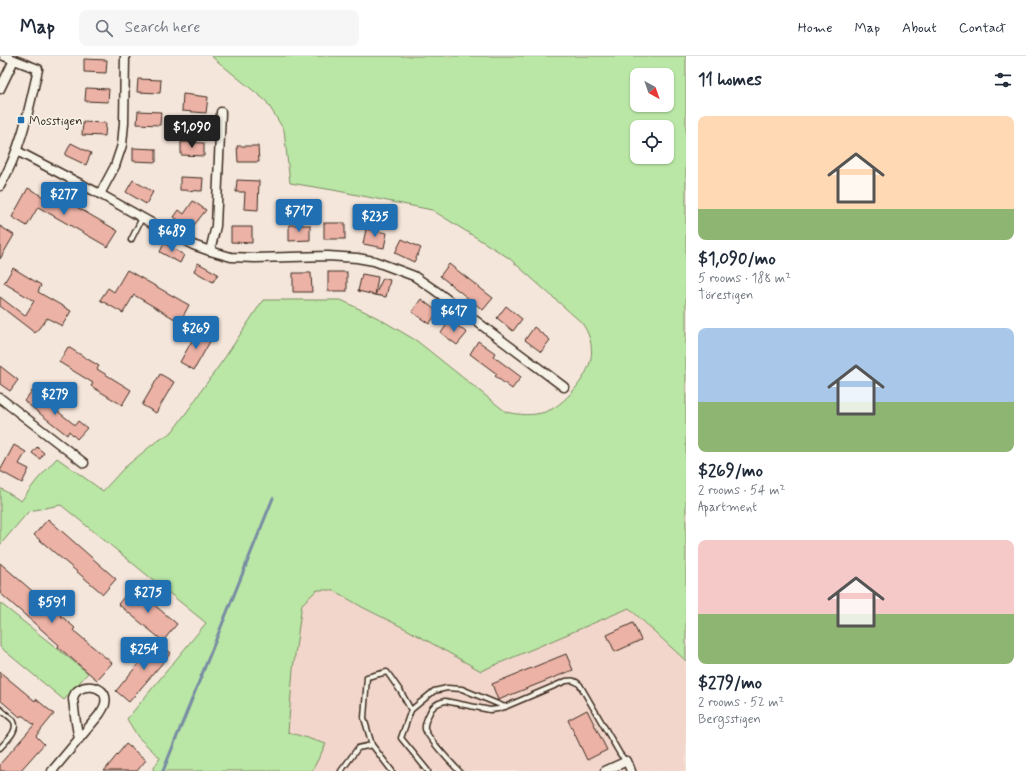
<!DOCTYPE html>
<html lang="en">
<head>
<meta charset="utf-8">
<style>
  body { margin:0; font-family:Mynerve,sans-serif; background:#f6f6f7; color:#1f2937; height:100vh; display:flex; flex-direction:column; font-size:15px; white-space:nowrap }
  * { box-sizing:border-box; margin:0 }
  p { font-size:13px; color:#747a83 }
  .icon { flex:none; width:22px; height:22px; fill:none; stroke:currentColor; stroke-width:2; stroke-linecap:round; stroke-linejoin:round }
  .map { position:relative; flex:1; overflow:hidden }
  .drawer { display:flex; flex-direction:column; background:#fff; width:340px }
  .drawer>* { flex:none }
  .needle { width:26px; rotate:140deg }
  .fabs { position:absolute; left:630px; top:12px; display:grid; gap:8px }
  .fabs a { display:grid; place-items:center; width:44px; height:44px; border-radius:8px; background:#fff; box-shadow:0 1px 3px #0004; font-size:20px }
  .price { position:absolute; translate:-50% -34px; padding:0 9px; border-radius:4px; background:#1f6fb2; color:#fff; font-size:13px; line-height:26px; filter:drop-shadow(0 1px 2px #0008) }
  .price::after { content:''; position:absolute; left:50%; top:24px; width:12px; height:9px; margin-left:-6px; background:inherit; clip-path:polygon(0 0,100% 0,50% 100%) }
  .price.current { background:#222; color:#fff }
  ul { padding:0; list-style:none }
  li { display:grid; align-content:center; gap:8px; height:212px; padding:0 12px }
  li span { display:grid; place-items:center; height:124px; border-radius:8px; color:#555 }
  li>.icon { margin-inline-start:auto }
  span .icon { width:72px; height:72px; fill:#fffc; stroke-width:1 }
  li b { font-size:17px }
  h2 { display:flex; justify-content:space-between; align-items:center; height:48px; padding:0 12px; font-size:17px }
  header { display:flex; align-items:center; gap:24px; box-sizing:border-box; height:56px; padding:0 20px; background:#fff; border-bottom:1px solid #e0e1e3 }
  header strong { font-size:19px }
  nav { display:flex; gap:22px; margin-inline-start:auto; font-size:14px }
  .search { width:280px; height:36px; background:#f6f6f7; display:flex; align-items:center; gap:10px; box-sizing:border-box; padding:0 14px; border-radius:8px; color:#747a83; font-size:15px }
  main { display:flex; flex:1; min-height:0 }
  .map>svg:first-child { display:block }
  .built { fill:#f2d6cb }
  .green { fill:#bae7a5; stroke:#7a8862; fill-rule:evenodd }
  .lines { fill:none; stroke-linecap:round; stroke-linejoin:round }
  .stream { stroke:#788ca3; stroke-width:3 }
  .building { fill:#ecb2a6; stroke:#3b2a1e }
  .service-casing { stroke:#3b2a1e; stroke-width:7 }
  .minor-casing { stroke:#3b2a1e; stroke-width:11 }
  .service { stroke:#f7f3e8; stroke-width:4 }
  .minor { stroke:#f7f3e8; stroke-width:8 }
  .poi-dot { fill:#1f6fb2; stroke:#f7f3e8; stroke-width:1.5 }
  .labels { text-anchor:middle; stroke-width:3; stroke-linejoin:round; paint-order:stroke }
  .poi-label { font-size:13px; fill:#3b2a1e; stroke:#f7f3e8; text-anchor:start }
</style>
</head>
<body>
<header>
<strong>Map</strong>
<div class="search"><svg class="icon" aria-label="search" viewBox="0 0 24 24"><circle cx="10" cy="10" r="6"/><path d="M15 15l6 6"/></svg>Search here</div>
<nav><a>Home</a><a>Map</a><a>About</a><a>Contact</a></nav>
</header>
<main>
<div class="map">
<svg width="686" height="715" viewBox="0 0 686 715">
  <rect width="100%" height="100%" fill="#f5e6db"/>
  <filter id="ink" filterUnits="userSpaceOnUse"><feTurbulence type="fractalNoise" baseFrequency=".025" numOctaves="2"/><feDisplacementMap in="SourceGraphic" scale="8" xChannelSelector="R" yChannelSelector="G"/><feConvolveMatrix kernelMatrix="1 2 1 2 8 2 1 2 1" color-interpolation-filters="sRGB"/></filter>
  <g filter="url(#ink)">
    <polygon class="built" points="317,534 333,534 361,551 408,574 481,615 629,552 686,605 686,715 312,715 325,688 288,676 293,613 302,548"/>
    <g class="green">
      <path d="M211 0H686V605L629 552 481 615 408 574 362 551 333 534H317L302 548 293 613 288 676 326 688 312 715H152L160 702 138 681 127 663 206 567 61 449 29 455 0 489V432L21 445 37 424 57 402 103 435 124 412 153 388 172 376 194 346 201 335 226 300 263 244H341L378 262 417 285 506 356C519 359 532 360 545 356 564 350 588 321 591 302 593 289 589 277 582 267L509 202 432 154 333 134 290 127 284 74 266 45ZM637 19H667V49H637ZM637 71H667V101H637Z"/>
      <polygon points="0,547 88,617 64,644 0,591"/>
    </g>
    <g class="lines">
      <polyline class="stream" points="163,715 273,442"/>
    </g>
    <g class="building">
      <polygon points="84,3 107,4 106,17 84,16"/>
      <polygon points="138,23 161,24 160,37 137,36"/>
      <polygon points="86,32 109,33 108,46 85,45"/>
      <polygon points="183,38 208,41 206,57 182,55"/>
      <polygon points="138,55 161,56 160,69 137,68"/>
      <polygon points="83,66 106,67 105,80 82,79"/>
      <polygon points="181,86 204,87 204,100 181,99"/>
      <polygon points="71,87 91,97 86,109 65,99"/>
      <polygon points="237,90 258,90 259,106 238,106"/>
      <polygon points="133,92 156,93 156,106 133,105"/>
      <polygon points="180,121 203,122 202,135 180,134"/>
      <polygon points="133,124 153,136 146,148 126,136"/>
      <polygon points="237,124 259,125 258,154 244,153 245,136 236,136"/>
      <polygon points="28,132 52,146 56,139 118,175 108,191 38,151 27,170 12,161"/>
      <polygon points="193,145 206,154 191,173 174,161 179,154 184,158"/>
      <rect x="324" y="167" width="21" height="16"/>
      <polygon points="289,169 310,169 310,184 289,185"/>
      <polygon points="0,170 14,179 0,203"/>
      <polygon points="231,171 252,171 252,187 231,186"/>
      <polygon points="366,173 387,177 384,192 363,188"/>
      <polygon points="402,183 421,192 414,206 395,197"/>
      <polygon points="164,187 184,199 180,207 160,196"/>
      <polygon points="198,207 218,218 213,226 194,215"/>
      <polygon points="449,208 493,242 483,254 440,220"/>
      <polygon points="13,212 41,229 38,236 71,255 62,270 47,262 35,277 0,250 0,241 25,260 34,245 4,227"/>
      <polygon points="127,214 189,249 180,266 134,239 123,257 100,244 108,232 114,236"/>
      <rect x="328" y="216" width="19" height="19"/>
      <polygon points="293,217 311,217 312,236 293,236"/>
      <polygon points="362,218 378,221 375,239 358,235"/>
      <polygon points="383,222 390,224 386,241 375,239"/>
      <polygon points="421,243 438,256 429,268 412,256"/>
      <polygon points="506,250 522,263 513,275 497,262"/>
      <polygon points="450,264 467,277 457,289 441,277"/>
      <polygon points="534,271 550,284 541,296 525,284"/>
      <polygon points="198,274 212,282 194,314 180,306"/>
      <polygon points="478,285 495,297 493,300 521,321 512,333 495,320 497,318 470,298"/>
      <polygon points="68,291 99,310 97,313 131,334 122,349 91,330 93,327 59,306"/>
      <polygon points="0,310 18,324 10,335 0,328"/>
      <polygon points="160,318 174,326 156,357 142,349"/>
      <polygon points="32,335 75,369 78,365 87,372 77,383 69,375 67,379 24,345"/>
      <polygon points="14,389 26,396 19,408 29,413 22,427 0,415"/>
      <polygon points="37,391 44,397 40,403 32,397"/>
      <polygon points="48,463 116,523 103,538 34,479"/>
      <polygon points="0,507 75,572 73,574 112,607 97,624 58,591 59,589 0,537"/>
      <polygon points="133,531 177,568 163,585 118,548"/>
      <polygon points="633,567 641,584 615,596 607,579"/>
      <polygon points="157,585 171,597 129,646 116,635"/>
      <polygon points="566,598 573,614 498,644 492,628"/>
      <polygon points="0,616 35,645 36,643 54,658 36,680 44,688 20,715 0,715 0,708 34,669 22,659 20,661 0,644"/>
      <polygon points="587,654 607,694 587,704 568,664"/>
      <polygon points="126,688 146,704 137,715 104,715"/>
    </g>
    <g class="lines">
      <g class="service-casing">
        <g id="service">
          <polyline points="131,184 142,162"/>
          <path d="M0 653C3 656 10 661 13 664 20 674 6 685 0 692"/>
          <polyline points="341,715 358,692 372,689"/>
          <polyline points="392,715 372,689 364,662 367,621 387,616 401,636 411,654"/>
          <polyline points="428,715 401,682 411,654 434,635 447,632 462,633 505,651"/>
          <path d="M459 715C452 708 427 681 425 673 424 668 427 662 429 658 432 650 437 647 445 645L490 654 498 653 507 650 566 625C572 624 575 624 580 629L620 698 626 705"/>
        </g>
      </g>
      <g class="minor-casing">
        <g id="minor">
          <polyline points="0,33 14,4"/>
          <polyline points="17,95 100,138 157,170 193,189 210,195 231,201 255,202 328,200 357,202 374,205 414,220 436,235 564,331"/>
          <path d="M0 130C21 94 29 53 38 13L4 0"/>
          <polyline points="100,138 115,110 122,89 124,67 125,0"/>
          <polyline points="210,195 216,170 221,56"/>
          <polyline points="0,342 84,407"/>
          <path d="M52 715 99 659C101 656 104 652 105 648 110 627 75 625 73 643 73 645 74 649 74 652 75 662 77 673 79 683"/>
          <polyline points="605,715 627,705 631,715"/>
        </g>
      </g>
      <use href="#service" class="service"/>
      <use href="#minor" class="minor"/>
    </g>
  </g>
  <rect class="poi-dot" x="17" y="60" width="8" height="8" rx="2"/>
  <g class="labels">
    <g class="poi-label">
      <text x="29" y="69">Mosstigen</text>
    </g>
  </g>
</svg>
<div class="fabs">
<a><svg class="needle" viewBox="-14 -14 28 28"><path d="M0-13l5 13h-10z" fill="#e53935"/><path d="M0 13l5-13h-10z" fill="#747a83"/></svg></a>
<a><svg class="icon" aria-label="locate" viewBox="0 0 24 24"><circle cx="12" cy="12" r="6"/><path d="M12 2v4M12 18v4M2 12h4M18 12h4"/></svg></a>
</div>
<b class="price current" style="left:192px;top:93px">$1,090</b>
<b class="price" style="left:64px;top:160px">$277</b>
<b class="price" style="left:299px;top:177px">$717</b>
<b class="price" style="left:375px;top:182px">$235</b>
<b class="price" style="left:172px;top:197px">$689</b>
<b class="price" style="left:454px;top:277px">$617</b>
<b class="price" style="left:196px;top:294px">$269</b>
<b class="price" style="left:55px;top:360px">$279</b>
<b class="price" style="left:148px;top:558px">$275</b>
<b class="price" style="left:52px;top:568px">$591</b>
<b class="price" style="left:144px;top:615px">$254</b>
</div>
<section class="drawer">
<h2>11 homes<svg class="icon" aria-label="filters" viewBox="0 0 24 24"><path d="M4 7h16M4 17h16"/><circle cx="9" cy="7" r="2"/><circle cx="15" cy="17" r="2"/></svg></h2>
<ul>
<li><span style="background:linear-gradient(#ffd9b3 75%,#8fb573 0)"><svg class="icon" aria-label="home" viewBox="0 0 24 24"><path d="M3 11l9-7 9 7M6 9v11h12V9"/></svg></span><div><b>$1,090/mo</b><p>5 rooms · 188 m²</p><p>Törestigen</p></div></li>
<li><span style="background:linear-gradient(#a9c7e8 60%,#8fb573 0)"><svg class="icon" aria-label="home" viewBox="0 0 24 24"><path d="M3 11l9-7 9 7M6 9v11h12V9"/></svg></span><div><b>$269/mo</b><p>2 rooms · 54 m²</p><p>Apartment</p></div></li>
<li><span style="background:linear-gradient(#f6c9c9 60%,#8fb573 0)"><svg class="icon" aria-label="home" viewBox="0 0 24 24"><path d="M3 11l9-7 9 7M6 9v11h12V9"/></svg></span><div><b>$279/mo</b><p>2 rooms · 52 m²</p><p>Bergsstigen</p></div></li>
</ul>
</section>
</main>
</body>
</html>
